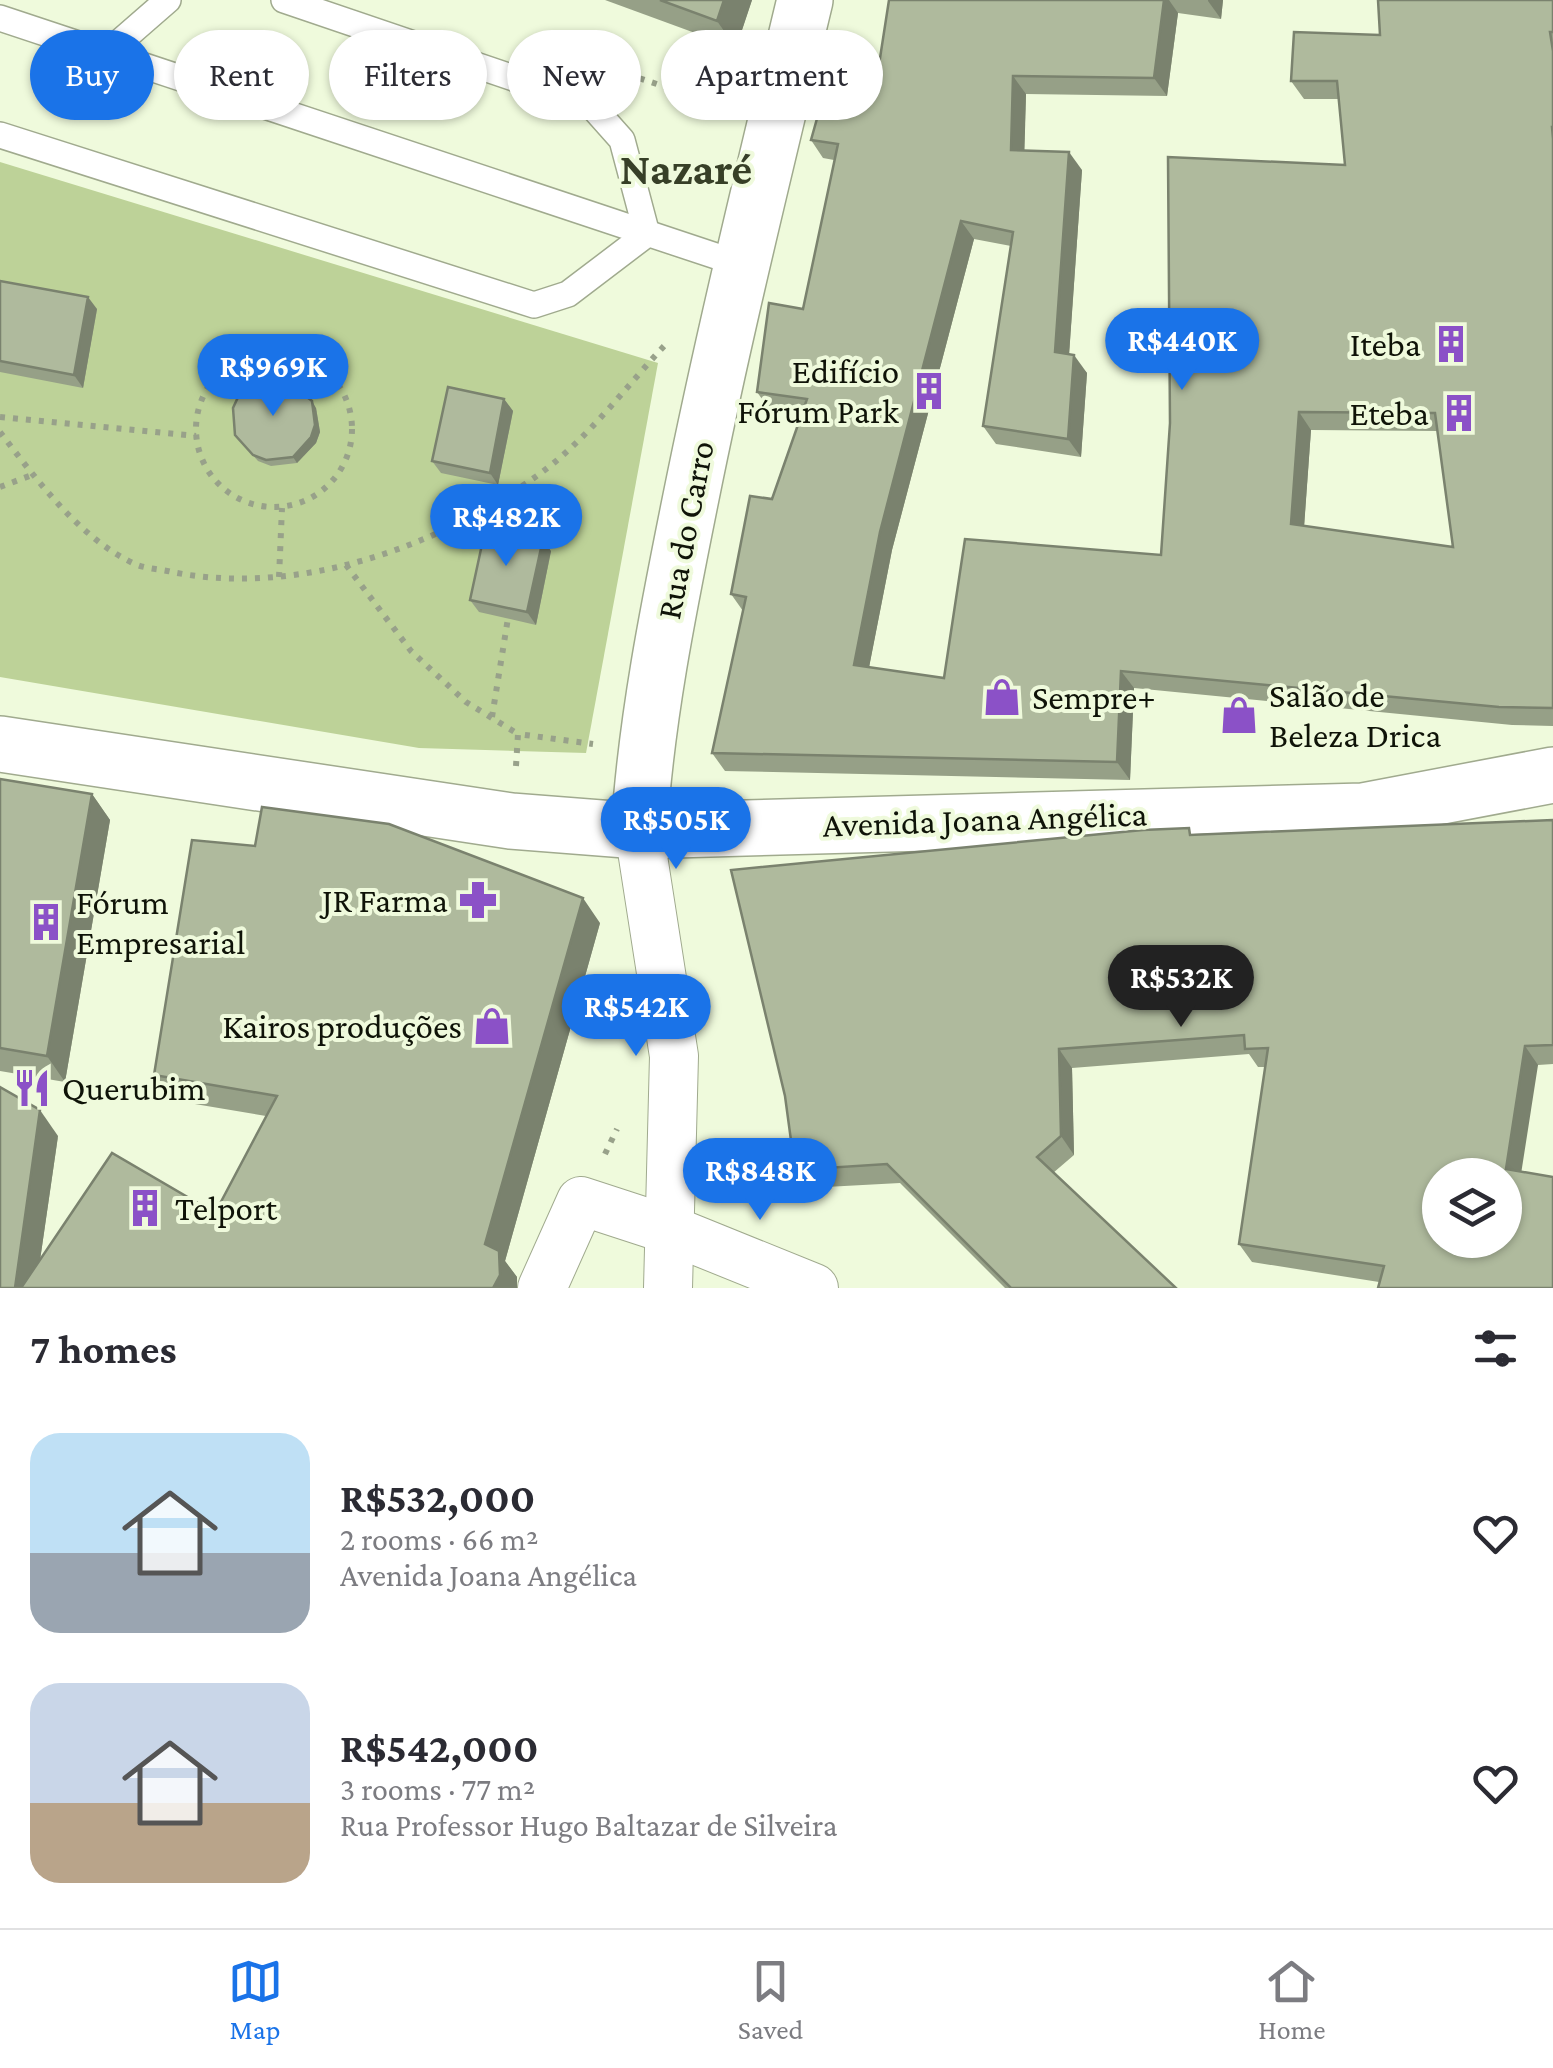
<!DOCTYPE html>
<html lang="en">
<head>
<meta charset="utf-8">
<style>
  body { margin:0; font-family:"Crimson Pro",serif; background:#f2f2f3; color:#2b2b33; height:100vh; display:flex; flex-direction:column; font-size:38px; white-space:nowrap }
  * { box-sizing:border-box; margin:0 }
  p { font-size:32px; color:#7c7c81 }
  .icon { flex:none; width:55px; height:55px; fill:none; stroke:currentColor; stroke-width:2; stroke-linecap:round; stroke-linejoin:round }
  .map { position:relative; height:1288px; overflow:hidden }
  .drawer { display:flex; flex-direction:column; background:#fff; flex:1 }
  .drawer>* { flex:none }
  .guide { position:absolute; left:30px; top:30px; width:1000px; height:90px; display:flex; gap:20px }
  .tools { position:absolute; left:1422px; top:1158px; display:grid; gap:20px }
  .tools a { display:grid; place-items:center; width:100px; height:100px; border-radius:50%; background:#fff; box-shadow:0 2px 8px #0004; font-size:50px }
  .price { position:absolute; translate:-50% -85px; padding:0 22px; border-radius:35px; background:#1a73e8; color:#fff; font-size:32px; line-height:65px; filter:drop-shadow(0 2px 5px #0008) }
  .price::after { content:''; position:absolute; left:50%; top:60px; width:30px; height:22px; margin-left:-15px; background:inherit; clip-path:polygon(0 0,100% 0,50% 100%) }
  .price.selected { background:#222; color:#fff }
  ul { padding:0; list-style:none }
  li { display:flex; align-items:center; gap:30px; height:250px; padding:0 30px }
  li span { display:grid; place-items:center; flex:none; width:280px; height:200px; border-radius:30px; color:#555 }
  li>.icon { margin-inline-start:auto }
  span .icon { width:120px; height:120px; fill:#fffc; stroke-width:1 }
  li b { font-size:42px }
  h2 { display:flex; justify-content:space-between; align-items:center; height:120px; padding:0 30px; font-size:42px }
  .tag { padding:0 35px; border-radius:45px; background:#fff; box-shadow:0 2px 8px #0004; font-size:35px; line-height:90px }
  .tag.selected { background:#1a73e8; color:#fff }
  .tab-bar { display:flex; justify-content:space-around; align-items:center; height:140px; border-top:2px solid #e1e1e2; background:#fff; font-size:28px; color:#7c7c81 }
  .tab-bar a { display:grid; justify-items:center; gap:5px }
  .tab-bar .selected { color:#1a73e8 }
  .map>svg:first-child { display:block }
  .green { fill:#bdd298 }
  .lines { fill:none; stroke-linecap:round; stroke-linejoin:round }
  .service-casing { stroke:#a0aa8e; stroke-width:28 }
  .minor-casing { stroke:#a0aa8e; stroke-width:50 }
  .tertiary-casing { stroke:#a0aa8e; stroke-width:58 }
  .secondary-casing { stroke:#a0aa8e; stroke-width:58 }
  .path { stroke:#98a18a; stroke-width:6; stroke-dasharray:5 8; stroke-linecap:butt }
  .service { stroke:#fff; stroke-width:25 }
  .minor { stroke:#fff; stroke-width:48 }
  .tertiary { stroke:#fff; stroke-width:55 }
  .secondary { stroke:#fff; stroke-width:55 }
  .wall { fill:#96a087; fill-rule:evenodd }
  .shaded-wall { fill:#7a826e }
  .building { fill:#afba9d; stroke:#7a826e; stroke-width:2.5; fill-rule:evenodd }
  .labels { text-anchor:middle; stroke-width:8; stroke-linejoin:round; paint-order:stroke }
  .poi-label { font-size:35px; fill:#0f1308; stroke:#effadc; text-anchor:end }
  .street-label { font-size:35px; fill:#0f1308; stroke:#effadc }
  .district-label { font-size:45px; font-weight:bold; fill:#373f27; stroke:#effadc }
</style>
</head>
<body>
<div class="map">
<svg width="1553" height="1288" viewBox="0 0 1553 1288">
  <rect width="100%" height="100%" fill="#effadc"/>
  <polygon class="green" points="0,162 658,363 586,753 419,748 0,677"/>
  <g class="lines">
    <g class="service-casing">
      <g id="service">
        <polyline points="284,0 590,104 622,140 647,234"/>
        <polyline points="0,18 740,264"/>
        <polyline points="106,54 168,0"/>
        <polyline points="0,135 534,305 568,294 647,234"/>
      </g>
    </g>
    <g class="minor-casing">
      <g id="minor">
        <polyline points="639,831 674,1056 668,1288"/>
        <polyline points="542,1288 581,1201 673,1231 814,1288"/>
      </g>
    </g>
    <g class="tertiary-casing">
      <path id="tertiary" d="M639 831C646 720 668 611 690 502 724 333 765 167 805 0"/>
    </g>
    <g class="secondary-casing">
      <polyline id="secondary" points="0,744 511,821 639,831 1363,811 1553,775"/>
    </g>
    <g class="path">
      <polyline points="615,70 722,106"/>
      <circle cx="274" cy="429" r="78"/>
      <polyline points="0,417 196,436"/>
      <path d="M0 432C36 479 80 539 135 564 146 569 161 569 172 572 296 597 437 548 538 475 586 441 625 388 665 345"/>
      <polyline points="0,487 32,475"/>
      <polyline points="467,517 470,479"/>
      <polyline points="346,565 411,651 466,702 518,734"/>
      <polyline points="279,577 282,508"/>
      <polyline points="492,717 508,618"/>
      <polyline points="516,766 518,734 593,744"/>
      <polyline points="605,1154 617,1129"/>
    </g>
    <use href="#service" class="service"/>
    <use href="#minor" class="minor"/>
    <use href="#tertiary" class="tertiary"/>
    <use href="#secondary" class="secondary"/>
  </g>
  <g class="wall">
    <polygon points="605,0 752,0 736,48"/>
    <path d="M889 0H1223L1221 19 1178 13 1167 96 1026 94 1024 150 1082 170 1069 354 1087 373 1081 457 996 444 983 426 1011 246 974 239 892 550 869 667 944 678 1161 555 1345 165 1339 99H1304L1291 81 1380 35 1553 0V726L1512 725 1134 688 1130 780 725 771 712 753 743 611 731 594 772 499 802 414 770 410 757 392 803 309 834 160 823 158 811 140 876 84ZM1311 430 1438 431 1453 547 1304 526Z"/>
    <polygon points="0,281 97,309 83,388 0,372"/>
    <polygon points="504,399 513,411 498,485 441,473 432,461"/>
    <polygon points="316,408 320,432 316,443 297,463 271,466 258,461 235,435"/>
    <polygon points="551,551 536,625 479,612 470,600"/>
    <polygon points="0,779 92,794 110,820 65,1082 0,1071"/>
    <polygon points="1553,820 1553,1064 1538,1065 1379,1282 1252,1262 1239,1244 1265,1067 1258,1067 1249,1054 1072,1068 1074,1155 1053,1173 1176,1288 1005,1288 900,1183 807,1188 795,1170 1193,834"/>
    <polygon points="600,923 505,1261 517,1277 517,1288 0,1288 58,1136 40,1260 215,1213 266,1116 171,1100 154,1075"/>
  </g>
  <g class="shaded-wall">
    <polygon points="724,0 752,0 736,48 717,21"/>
    <polygon points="1164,0 1169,0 1178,13 1167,96 1154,78"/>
    <polygon points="1208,0 1223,0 1221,19 1208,1"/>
    <polygon points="1013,76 1026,94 1024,168 1011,150"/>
    <polygon points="1069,152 1082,170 1068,370 1055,352"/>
    <polygon points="961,221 974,239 892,550 866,683 854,665 880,532"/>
    <polygon points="88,297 97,309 83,388 74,375"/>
    <polygon points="1074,355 1087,373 1081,457 1068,439"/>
    <polygon points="504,399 513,411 498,485 490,473"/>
    <polygon points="312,401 316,408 320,432 316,443 297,463 293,457"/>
    <polygon points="1299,412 1311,430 1303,542 1291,524"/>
    <polygon points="543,539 551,551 536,625 527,612"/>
    <polygon points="1121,671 1134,688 1130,780 1117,762"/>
    <polygon points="92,794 110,820 65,1082 47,1056"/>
    <polygon points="583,898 600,923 505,1261 517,1277 517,1288 493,1288 485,1244"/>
    <polygon points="1525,1046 1538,1065 1519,1187 1506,1169"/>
    <polygon points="1059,1049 1072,1068 1074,1155 1061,1136"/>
    <polygon points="40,1110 58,1136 36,1288 15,1288"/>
  </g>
  <g class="building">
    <polygon points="660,0 724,0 717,21"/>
    <path d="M889 0H1164L1154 78 1013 76 1011 150 1069 152 1055 352 1074 355 1068 439 983 426 1013 232 961 221 880 532 854 665 944 678 965 539 1161 555 1170 423 1168 157 1345 165 1337 81H1291L1294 32 1380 35 1378 0H1553V32H1550L1553 51V127H1552L1553 139V708L1499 707 1121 671 1117 762 712 753 746 597 731 594 750 496 772 499 807 399 757 392 769 303 803 309 838 144 811 140 829 76 876 84ZM1299 412 1435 413 1453 547 1291 524Z"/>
    <polygon points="0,281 88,297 74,375 0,361"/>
    <polygon points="283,378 312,401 315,425 311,437 293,457 266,460 253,455 235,435 233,408 239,395 259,379"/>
    <polygon points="448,387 504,399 490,473 432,461"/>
    <polygon points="486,526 543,539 527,612 470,600"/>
    <polygon points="0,779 92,794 47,1056 0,1048"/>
    <polygon points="262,807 389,824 583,898 485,1244 499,1251 500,1275 493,1288 21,1288 112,1153 215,1213 277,1096 154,1075 192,840 255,846"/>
    <path d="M1553 820V1045L1525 1046 1506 1169 1553 1177V1288H1378L1384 1266 1239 1244 1268 1048 1245 1049 1244 1035 1059 1049 1061 1136 1037 1157 1176 1288H1011L887 1164 795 1170 785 1096 731 870 1143 830 1189 828 1190 835ZM1440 1175H1505V1240H1440Z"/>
    <polygon points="0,1087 40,1110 15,1288 0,1288"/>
  </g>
  <defs>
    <g id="building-bare" transform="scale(3)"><path d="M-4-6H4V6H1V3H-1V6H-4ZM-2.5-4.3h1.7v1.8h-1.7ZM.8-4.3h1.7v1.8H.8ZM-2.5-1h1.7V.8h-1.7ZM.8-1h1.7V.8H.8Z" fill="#8b51c7" stroke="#effadc" stroke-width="2.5" paint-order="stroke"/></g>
    <g id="shop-bare" transform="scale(3)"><path d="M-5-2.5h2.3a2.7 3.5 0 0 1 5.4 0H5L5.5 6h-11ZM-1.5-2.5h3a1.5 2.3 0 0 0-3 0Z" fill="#8b51c7" stroke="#effadc" stroke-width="2.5" paint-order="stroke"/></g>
    <g id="pharmacy-bare" transform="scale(3)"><path d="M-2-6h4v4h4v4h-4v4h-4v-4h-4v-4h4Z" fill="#8b51c7" stroke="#effadc" stroke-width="2.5" paint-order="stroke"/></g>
    <g id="restaurant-bare" transform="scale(3)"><path d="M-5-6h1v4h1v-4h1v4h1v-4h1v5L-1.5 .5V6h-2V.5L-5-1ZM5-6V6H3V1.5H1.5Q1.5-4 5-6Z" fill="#8b51c7" stroke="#effadc" stroke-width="2.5" paint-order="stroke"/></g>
  </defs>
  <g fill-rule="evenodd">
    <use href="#building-bare" x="1451" y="344"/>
    <use href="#building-bare" x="929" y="391"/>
    <use href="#building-bare" x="1459" y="413"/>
    <use href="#shop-bare" x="1002" y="697"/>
    <use href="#shop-bare" x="1239" y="715"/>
    <use href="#pharmacy-bare" x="478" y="900"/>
    <use href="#building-bare" x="46" y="922"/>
    <use href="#shop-bare" x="492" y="1026"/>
    <use href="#restaurant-bare" x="32" y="1088"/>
    <use href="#building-bare" x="145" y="1208"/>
  </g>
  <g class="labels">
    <g class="poi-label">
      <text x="1421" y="356">Iteba</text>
      <text x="899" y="383">Edifício<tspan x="899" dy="40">Fórum Park</tspan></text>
      <text x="1429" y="425">Eteba</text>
      <text x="1269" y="707" text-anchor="start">Salão de<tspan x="1269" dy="40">Beleza Drica</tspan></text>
      <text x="1032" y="709" text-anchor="start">Sempre+</text>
      <text x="448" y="912">JR Farma</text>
      <text x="76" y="914" text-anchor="start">Fórum<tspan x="76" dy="40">Empresarial</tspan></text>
      <text x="462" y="1038">Kairos produções</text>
      <text x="62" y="1100" text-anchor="start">Querubim</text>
      <text x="175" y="1220" text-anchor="start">Telport</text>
    </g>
    <g class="street-label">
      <text transform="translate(685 530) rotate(-79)" y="12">Rua do Carro</text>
      <text transform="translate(985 819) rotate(-2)" y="12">Avenida Joana Angélica</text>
    </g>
    <g class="district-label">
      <text x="686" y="184">Nazaré</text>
    </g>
  </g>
</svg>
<div class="tools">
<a><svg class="icon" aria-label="layers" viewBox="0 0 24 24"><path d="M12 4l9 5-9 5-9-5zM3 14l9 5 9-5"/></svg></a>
</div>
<b class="price" style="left:1182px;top:393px">R$440K</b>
<b class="price" style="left:273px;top:419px">R$969K</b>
<b class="price" style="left:506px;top:569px">R$482K</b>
<b class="price" style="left:676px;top:872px">R$505K</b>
<b class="price selected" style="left:1181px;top:1030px">R$532K</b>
<b class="price" style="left:636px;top:1059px">R$542K</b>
<b class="price" style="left:760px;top:1223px">R$848K</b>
<div class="guide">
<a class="tag selected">Buy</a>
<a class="tag">Rent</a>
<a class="tag">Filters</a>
<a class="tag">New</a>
<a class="tag">Apartment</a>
</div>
</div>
<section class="drawer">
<h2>7 homes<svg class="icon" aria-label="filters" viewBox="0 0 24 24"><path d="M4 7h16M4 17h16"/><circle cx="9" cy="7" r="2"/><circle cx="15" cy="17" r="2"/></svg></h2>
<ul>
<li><span style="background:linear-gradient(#bfe0f5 60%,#9aa5b1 0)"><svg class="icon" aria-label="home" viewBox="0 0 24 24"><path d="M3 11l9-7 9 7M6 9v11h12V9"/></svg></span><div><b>R$532,000</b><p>2 rooms · 66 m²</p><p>Avenida Joana Angélica</p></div><svg class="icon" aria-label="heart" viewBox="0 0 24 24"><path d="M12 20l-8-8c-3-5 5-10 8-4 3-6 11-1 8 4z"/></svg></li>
<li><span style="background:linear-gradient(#c9d6e8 60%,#b9a48a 0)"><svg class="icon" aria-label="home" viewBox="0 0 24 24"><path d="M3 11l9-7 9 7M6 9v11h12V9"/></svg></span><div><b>R$542,000</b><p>3 rooms · 77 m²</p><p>Rua Professor Hugo Baltazar de Silveira</p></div><svg class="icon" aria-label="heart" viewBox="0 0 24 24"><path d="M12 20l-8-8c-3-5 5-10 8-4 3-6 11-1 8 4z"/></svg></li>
</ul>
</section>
<nav class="tab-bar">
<a class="selected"><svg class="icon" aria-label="map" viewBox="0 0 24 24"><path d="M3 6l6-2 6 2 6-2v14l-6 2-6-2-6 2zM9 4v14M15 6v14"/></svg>Map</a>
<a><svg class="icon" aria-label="saved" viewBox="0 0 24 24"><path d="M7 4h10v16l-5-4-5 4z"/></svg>Saved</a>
<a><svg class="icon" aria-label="home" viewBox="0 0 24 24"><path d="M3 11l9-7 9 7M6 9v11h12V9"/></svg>Home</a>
</nav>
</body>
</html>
